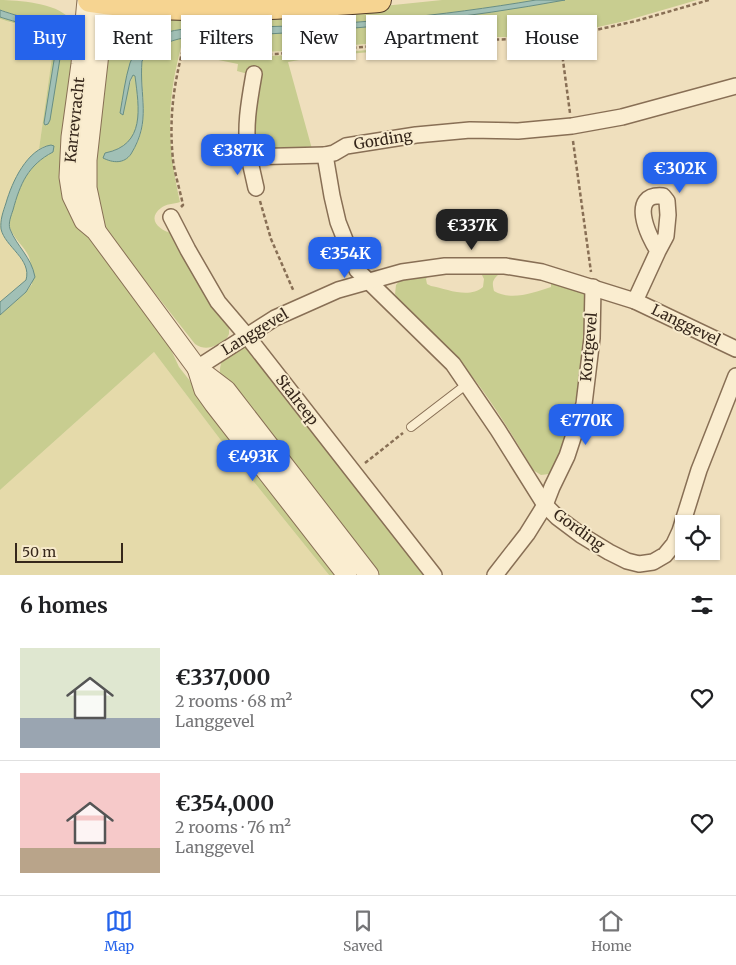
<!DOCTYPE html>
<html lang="en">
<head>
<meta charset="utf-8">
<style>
  body { margin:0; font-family:Merriweather,serif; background:#f6f6f6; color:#202124; height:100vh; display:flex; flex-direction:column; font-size:19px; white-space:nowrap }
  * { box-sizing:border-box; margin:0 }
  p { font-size:16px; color:#757577 }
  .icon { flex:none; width:28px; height:28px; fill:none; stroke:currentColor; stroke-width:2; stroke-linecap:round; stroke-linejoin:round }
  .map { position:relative; height:575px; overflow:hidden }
  .details { display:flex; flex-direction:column; background:#fff; flex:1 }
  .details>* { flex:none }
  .top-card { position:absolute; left:15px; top:15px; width:706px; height:45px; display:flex; gap:10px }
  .tools { position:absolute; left:675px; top:515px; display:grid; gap:10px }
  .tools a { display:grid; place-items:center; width:45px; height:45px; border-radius:0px; background:#fff; box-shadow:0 1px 4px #0004; font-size:25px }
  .scale { position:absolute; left:15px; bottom:12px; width:108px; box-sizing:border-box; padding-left:5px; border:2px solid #36271b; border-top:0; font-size:14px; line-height:18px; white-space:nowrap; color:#36271b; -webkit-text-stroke:4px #f7eacc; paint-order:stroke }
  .price { position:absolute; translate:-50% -42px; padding:0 11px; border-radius:10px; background:#2563eb; color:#fff; font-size:16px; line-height:32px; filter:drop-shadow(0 1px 2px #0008) }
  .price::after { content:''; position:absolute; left:50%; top:30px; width:15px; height:11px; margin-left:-8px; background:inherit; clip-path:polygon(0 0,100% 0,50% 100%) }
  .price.current { background:#222; color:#fff }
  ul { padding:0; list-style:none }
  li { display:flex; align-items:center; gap:15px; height:125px; padding:0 20px }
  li+li { border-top:1px solid #e0e0e0 }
  li span { display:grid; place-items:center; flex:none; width:140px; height:100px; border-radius:0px; color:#555 }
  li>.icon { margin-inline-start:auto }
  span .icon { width:60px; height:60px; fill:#fffc; stroke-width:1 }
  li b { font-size:21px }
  h2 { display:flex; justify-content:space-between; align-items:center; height:60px; padding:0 20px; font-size:21px }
  .chip { padding:0 18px; border-radius:0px; background:#fff; box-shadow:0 1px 4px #0004; font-size:18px; line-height:45px }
  .chip.current { background:#2563eb; color:#fff }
  .tab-bar { display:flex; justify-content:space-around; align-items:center; height:70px; border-top:1px solid #e0e0e0; background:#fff; font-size:14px; color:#757577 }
  .tab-bar a { display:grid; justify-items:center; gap:2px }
  .tab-bar .current { color:#2563eb }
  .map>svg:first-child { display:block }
  .farmland { fill:#e5daaa }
  .green { fill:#c8cd90 }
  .water { fill:#a1c0b6; stroke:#688e84 }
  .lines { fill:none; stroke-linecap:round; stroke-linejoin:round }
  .service-casing { stroke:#886f55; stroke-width:10 }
  .minor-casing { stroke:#886f55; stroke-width:18 }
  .tertiary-casing { stroke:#886f55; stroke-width:21 }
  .primary-casing { stroke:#553d2a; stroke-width:26 }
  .path { stroke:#886f55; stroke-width:2.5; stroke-dasharray:4 2.5; stroke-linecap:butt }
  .service { stroke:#faedd0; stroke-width:8 }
  .minor { stroke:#faedd0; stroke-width:15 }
  .tertiary { stroke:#faedd0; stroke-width:19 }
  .primary { stroke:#f6d491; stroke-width:24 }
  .labels { text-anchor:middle; stroke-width:4; stroke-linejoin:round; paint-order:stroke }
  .street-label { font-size:15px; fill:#36271b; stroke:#f7eacc }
</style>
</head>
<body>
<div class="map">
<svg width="736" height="575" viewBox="0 0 736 575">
  <rect width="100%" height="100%" fill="#efdfbd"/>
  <g class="farmland">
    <polygon points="0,19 43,34 49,39 53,50 39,149 36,153 2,232 25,265 28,275 26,280 0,302"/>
    <polygon points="154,352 229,451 329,575 0,575 0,490"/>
  </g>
  <g class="green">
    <path d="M0 0C18 0 56 3 69 18 72 22 74 28 75 33L66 175 167 341 179 367 343 575H329L229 451 154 352 0 490V315L26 292 32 284C31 276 32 265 29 257 25 247 14 239 10 228 8 222 11 215 13 210 20 184 28 165 53 152L45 146 39 149 53 50C51 29 17 25 0 19V17C16 22 53 29 55 49 56 58 53 68 51 77L62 46 46 25 0 10Z"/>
    <path d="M442 0H536C441 16 343 26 247 27V29H234L233 28 174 30 131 62 120 113 133 75 135 76C139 109 147 144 105 153L129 157C133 150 138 143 140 136 148 111 140 86 142 61L155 48 175 39 190 36 234 33 267 34 400 23 510 9 565 0H697L625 21 589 29 528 37H444L286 51 238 53 205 45 181 47C166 105 167 144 180 202 174 204 165 204 161 208 146 219 160 231 172 233L229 324V334L227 338C216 346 207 352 195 344L114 241 101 218 92 178 109 39C116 23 121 18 139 15L374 7Z"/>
    <path d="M381 49V51L316 57 288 62 312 149C300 149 270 154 261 148 246 139 259 87 262 72L249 67 248 74 237 71 238 64 184 53V51L203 50 238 57 316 54Z"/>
    <path d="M481 273 499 274C492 280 492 283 494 291 511 301 533 293 551 287V281L583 292 586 297C592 331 571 448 549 474L541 475 533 470C508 427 483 386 449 349 433 332 407 313 395 294L396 285 400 280 428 276 426 279 427 284 431 286C447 289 469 299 483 287L484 279Z"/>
    <path d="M241 347H247L429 575H375L220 378C219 357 225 357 241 347Z"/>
  </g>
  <g class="water">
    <path d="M536 0H565C467 18 367 29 267 34 255 35 246 33 235 33L234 35C201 36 165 33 142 61 139 97 152 120 131 154 124 164 113 163 103 158L105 153C146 145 139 108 135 76L133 75 130 81 123 115 120 113C123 97 125 79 130 63 144 23 200 28 233 28L234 29H246L247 27C343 26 441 16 536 0Z"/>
    <path d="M0 10C13 15 47 23 55 32 59 36 61 41 62 46L50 120 48 124 45 125 44 123 55 54C55 28 20 24 0 17Z"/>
    <path d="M51 145 54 146 53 152C28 165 20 184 13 210 11 216 8 223 10 229 17 247 31 256 35 277L26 292 0 315V302L26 280C32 259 5 247 1 229 0 220 3 212 6 203 12 182 27 149 51 145Z"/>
  </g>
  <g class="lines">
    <g class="service-casing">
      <polyline id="service" points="411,427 467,384"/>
    </g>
    <g class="minor-casing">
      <g id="minor">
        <path d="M254 74C249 102 244 129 249 157L325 155"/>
        <polyline points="736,86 622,117 572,126 518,131 470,130 416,135 346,146 334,153 325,155 332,196 338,222 357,270 453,364 498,430 545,505 557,517 581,535 609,552 627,561 639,564 653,562 665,555 674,544 680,531 699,470 736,376"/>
        <polyline points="249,157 256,188"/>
        <polyline points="171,217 188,250 218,302 247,336 434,575"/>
        <path d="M635 301 658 251 666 236 668 215 667 201 663 196C628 193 648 236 658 251"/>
        <polyline points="197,368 275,318 338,290 402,272 445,266 505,266 542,272 635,301 736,349"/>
        <polyline points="495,575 527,534 545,505 552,487 567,456 584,404 592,338 593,287"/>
      </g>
    </g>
    <g class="tertiary-casing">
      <g id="tertiary">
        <polyline points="87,0 81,64 71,137 69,177 72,196 84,221 96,231 197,368 226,390 369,575"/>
        <polyline points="96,230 87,188 87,160 105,0"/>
        <polyline points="197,368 204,390 214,404 347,575"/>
      </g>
    </g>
    <g class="primary-casing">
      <path id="primary" d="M90 0C187 15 282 7 379 0"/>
    </g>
    <g class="path">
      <polyline points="560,38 570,113"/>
      <polyline points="573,141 591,272"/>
      <polyline points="260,201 271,239 294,292"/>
      <path d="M181 207 183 205C180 190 175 175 173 160 169 120 173 88 183 49L206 48 239 55 276 54 437 41 560 38 636 21 709 0"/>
      <polyline points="365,463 403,433"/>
    </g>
    <use href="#service" class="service"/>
    <use href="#minor" class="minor"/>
    <use href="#tertiary" class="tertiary"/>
    <use href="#primary" class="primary"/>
  </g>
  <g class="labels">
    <g class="street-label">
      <text transform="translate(75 120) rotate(-84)" y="5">Karrevracht</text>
      <text transform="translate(383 140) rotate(-9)" y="5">Gording</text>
      <text transform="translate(686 325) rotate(26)" y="5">Langgevel</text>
      <text transform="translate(255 332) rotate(-31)" y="5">Langgevel</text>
      <text transform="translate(589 347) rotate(-85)" y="5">Kortgevel</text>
      <text transform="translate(297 400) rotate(52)" y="5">Stalreep</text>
      <text transform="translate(579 530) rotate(36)" y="5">Gording</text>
    </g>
  </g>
</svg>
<div class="tools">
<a><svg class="icon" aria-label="locate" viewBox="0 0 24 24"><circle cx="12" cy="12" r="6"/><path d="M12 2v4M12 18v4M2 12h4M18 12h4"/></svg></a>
</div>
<div class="scale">50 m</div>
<b class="price" style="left:238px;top:176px">€387K</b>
<b class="price" style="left:680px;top:194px">€302K</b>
<b class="price current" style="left:472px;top:251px">€337K</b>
<b class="price" style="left:345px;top:279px">€354K</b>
<b class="price" style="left:586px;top:446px">€770K</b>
<b class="price" style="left:253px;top:482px">€493K</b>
<div class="top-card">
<a class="chip current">Buy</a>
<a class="chip">Rent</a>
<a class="chip">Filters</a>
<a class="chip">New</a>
<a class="chip">Apartment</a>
<a class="chip">House</a>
</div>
</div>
<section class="details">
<h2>6 homes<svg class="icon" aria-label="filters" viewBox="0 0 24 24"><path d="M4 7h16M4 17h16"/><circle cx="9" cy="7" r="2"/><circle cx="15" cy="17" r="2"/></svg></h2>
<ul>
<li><span style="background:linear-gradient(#dfe7d0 70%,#9aa5b1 0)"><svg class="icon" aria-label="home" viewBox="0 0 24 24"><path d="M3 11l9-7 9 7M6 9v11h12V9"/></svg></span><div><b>€337,000</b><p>2 rooms · 68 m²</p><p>Langgevel</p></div><svg class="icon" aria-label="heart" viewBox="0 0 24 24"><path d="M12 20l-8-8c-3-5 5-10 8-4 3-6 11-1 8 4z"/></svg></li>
<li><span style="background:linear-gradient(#f6c9c9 75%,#b9a48a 0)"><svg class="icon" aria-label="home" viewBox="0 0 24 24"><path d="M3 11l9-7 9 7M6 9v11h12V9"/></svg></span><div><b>€354,000</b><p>2 rooms · 76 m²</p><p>Langgevel</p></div><svg class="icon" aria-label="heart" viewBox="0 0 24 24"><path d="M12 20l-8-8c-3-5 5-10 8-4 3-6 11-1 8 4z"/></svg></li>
</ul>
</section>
<nav class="tab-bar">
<a class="current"><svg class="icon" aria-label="map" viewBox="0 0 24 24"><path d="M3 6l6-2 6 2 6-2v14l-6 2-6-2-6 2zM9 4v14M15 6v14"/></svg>Map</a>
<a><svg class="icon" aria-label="saved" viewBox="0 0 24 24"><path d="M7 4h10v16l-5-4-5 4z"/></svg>Saved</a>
<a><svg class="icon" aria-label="home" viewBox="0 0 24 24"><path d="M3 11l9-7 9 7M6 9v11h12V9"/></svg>Home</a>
</nav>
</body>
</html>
